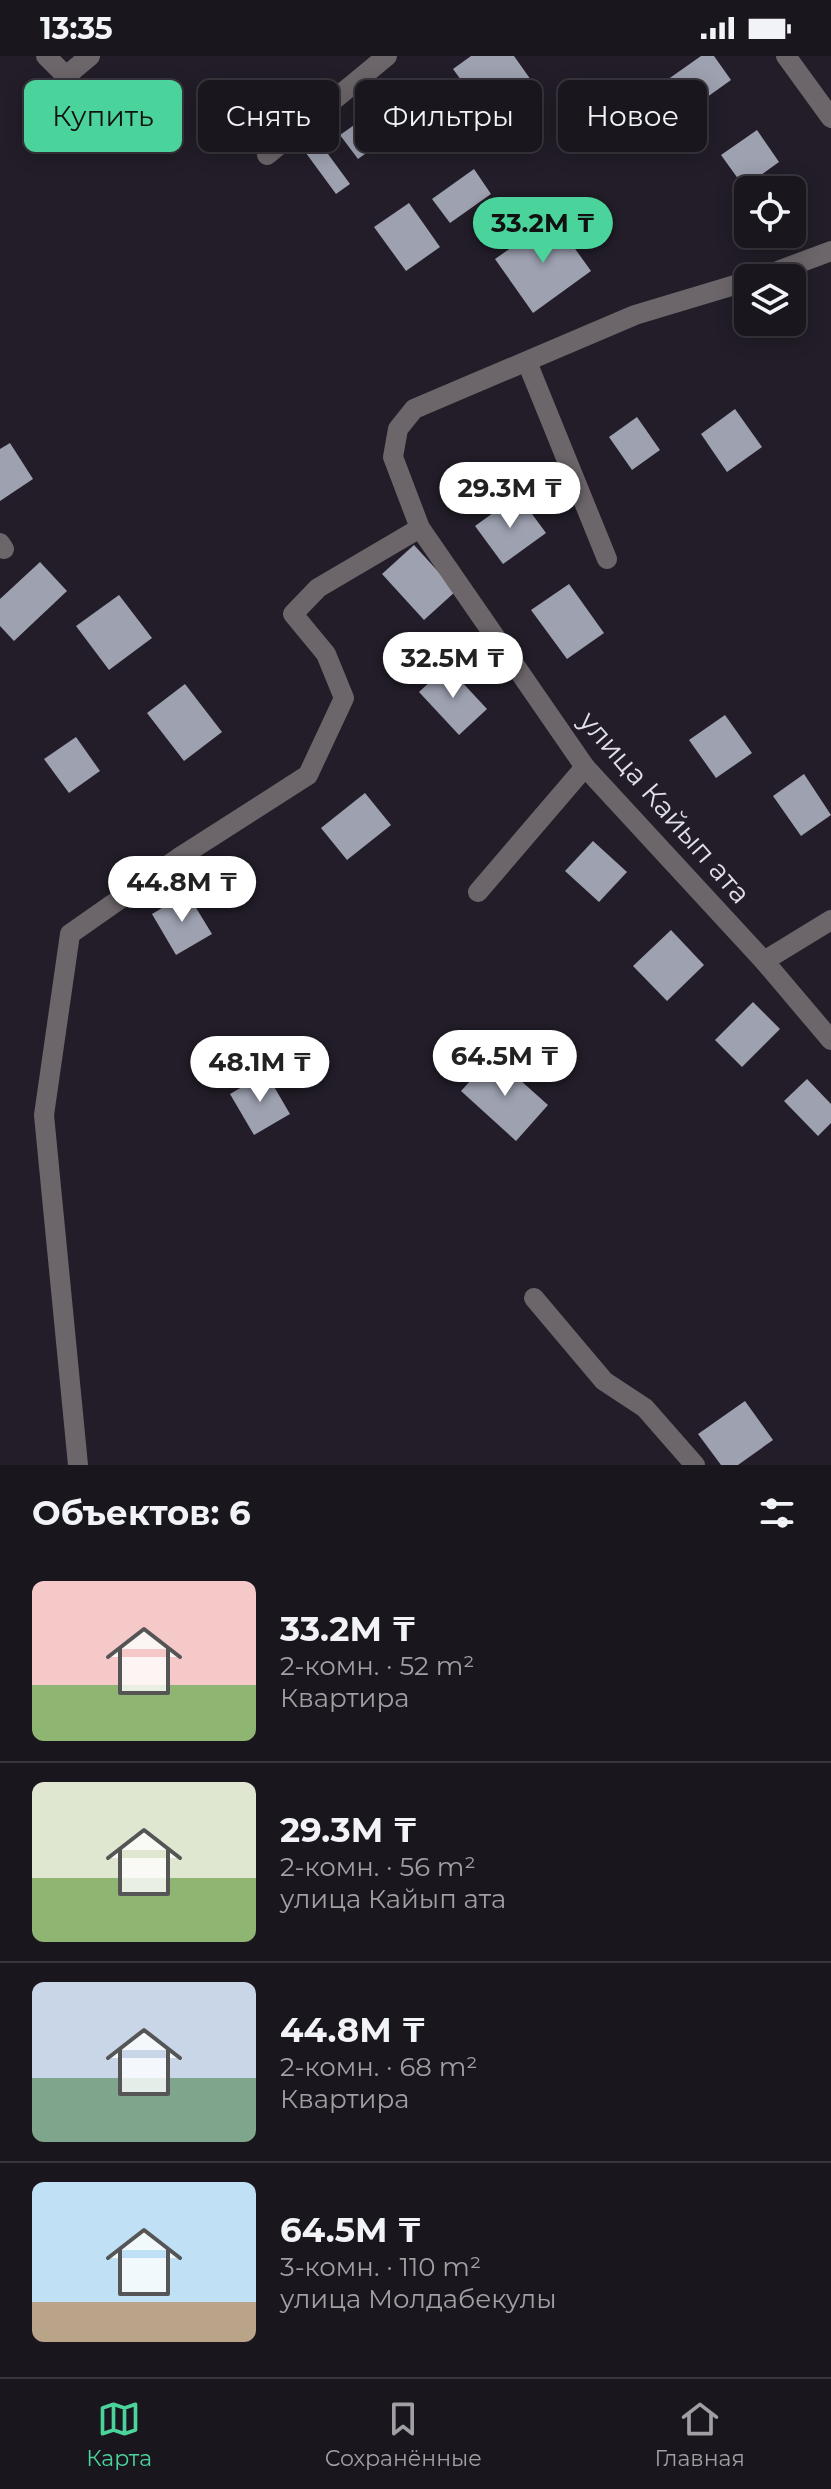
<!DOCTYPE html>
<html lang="ru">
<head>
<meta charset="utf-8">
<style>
  body { margin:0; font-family:Montserrat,sans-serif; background:#231f27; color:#f1f3f6; height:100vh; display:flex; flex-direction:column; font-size:30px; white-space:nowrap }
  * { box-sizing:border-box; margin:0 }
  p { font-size:26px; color:#9f9fa4 }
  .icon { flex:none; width:44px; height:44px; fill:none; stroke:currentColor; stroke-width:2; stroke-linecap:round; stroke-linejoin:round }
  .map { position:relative; height:1409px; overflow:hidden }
  .side { display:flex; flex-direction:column; background:#1a161e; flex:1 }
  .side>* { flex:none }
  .guide { position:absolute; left:24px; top:24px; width:784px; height:72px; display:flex; gap:16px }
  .fabs { position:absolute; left:734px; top:120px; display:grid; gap:16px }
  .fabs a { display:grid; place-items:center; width:72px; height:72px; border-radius:12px; background:#1a161e; box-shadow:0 4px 20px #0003,0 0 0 2px #38353c; font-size:40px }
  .price { position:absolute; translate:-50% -68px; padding:0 18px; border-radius:28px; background:#fff; color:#222; font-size:26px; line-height:52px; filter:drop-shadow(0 2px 4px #0008) }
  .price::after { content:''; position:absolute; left:50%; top:48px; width:24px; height:18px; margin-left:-12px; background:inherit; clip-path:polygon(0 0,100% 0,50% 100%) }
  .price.on { background:#4ad49c; color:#111 }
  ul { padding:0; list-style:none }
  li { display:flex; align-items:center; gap:24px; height:200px; padding:0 32px }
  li+li { border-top:2px solid #38353c }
  li span { display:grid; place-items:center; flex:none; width:224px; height:160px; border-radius:12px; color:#555 }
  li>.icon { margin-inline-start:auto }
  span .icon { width:96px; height:96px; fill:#fffc; stroke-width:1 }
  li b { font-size:34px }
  h2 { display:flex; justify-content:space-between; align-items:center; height:96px; padding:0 32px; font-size:34px }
  .chip { padding:0 28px; border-radius:12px; background:#1a161e; box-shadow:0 4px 20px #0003,0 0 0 2px #38353c; font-size:28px; line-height:72px }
  .chip.on { background:#4ad49c; color:#111 }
  .status { display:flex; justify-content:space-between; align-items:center; height:56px; padding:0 40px; background:#1a161e; direction:ltr }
  .status svg { height:22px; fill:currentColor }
  .tabs { display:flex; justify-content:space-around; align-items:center; height:112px; border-top:2px solid #38353c; background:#1a161e; font-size:22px; color:#9f9fa4 }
  .tabs a { display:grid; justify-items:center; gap:4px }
  .tabs .on { color:#4ad49c }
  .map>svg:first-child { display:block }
  .building { fill:#9da1b0 }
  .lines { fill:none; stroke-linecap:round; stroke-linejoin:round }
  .minor { stroke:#6c666a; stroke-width:20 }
  .labels { text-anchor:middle; stroke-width:8; stroke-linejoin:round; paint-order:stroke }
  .street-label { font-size:28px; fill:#e2dfe7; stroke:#221d28 }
</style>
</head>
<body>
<div class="status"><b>13:35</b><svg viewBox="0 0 49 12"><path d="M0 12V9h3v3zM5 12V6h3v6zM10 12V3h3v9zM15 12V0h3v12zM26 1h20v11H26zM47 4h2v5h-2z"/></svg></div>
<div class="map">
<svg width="831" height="1409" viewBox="0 0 831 1409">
  <rect width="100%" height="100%" fill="#221d28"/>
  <g class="building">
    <polygon points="471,0 514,0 531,24 485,57 453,13"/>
    <polygon points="701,0 714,0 731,24 689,54 667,24"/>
    <polygon points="384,48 401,72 358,103 340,79"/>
    <polygon points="757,74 779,106 744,131 721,99"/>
    <polygon points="317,83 350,128 336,138 303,93"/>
    <polygon points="474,113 491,138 450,167 432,143"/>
    <polygon points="409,147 440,191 406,215 374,171"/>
    <polygon points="553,162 591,215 533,257 495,203"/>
    <polygon points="735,353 762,391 727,416 701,378"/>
    <polygon points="637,361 660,394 632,414 609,381"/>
    <polygon points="10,387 33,423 0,445 0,393"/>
    <polygon points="518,439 546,477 503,508 475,470"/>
    <polygon points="414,489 456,535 424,564 382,518"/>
    <polygon points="40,506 67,535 14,585 0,570 0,543"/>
    <polygon points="569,528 604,577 567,603 531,554"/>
    <polygon points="119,539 152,582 109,614 76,570"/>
    <polygon points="447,610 487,653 459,679 419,636"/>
    <polygon points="185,628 222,676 184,705 147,657"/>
    <polygon points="725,659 752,697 716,722 689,684"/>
    <polygon points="76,681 100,715 69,737 44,703"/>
    <polygon points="804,718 831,759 801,780 773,740"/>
    <polygon points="365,737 391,769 347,804 321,772"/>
    <polygon points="593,785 627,816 599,846 565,815"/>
    <polygon points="187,837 212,878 176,899 152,858"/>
    <polygon points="671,874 704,909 667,945 633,910"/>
    <polygon points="753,946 780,973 742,1011 715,984"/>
    <polygon points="493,1000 548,1049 516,1085 461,1035"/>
    <polygon points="266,1017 290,1058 254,1079 230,1038"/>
    <polygon points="807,1023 831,1048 831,1067 818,1080 784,1045"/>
    <polygon points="745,1345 773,1384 738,1409 721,1409 698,1378"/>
  </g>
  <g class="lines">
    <g class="minor">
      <polyline points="46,0 66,20 90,0"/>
      <polyline points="786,0 831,62"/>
      <polyline points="267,99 387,0"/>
      <polyline points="759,222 831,195"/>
      <polyline points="748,225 635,259 414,353 398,373 393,401 420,472 585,711 764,905 831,984"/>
      <polyline points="527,306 607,503"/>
      <polyline points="0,487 4,493"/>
      <polyline points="478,836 585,711"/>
      <polyline points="764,905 831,864"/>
      <polyline points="534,1242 604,1325 645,1352 695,1409"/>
      <polyline points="78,1409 44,1059 70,878 180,801 308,719 344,642 326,598 293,558 318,532 420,472"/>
    </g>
  </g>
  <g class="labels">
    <g class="street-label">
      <text transform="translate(665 751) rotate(49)" y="10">улица Кайып ата</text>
    </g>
  </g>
</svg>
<div class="fabs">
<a><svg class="icon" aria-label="locate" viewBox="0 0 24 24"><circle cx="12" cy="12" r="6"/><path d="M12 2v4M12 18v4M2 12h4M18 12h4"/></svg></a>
<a><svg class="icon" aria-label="layers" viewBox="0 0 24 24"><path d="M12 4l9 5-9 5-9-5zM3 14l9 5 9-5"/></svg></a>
</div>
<b class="price on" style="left:543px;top:209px">33.2M ₸</b>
<b class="price" style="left:510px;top:474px">29.3M ₸</b>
<b class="price" style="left:453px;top:644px">32.5M ₸</b>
<b class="price" style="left:182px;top:868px">44.8M ₸</b>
<b class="price" style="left:505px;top:1042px">64.5M ₸</b>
<b class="price" style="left:260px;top:1048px">48.1M ₸</b>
<div class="guide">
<a class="chip on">Купить</a>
<a class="chip">Снять</a>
<a class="chip">Фильтры</a>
<a class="chip">Новое</a>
</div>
</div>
<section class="side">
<h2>Объектов: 6<svg class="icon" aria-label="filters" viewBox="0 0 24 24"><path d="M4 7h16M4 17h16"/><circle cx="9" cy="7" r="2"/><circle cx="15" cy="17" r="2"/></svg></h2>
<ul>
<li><span style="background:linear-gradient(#f6c9c9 65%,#8fb573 0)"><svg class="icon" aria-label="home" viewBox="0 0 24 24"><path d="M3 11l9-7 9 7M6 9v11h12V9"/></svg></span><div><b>33.2M ₸</b><p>2-комн. · 52 m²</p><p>Квартира</p></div></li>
<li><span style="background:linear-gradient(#dfe7d0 60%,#8fb573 0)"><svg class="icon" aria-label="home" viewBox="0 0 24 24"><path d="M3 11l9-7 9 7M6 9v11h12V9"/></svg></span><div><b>29.3M ₸</b><p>2-комн. · 56 m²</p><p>улица Кайып ата</p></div></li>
<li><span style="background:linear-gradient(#c9d6e8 60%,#7fa58c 0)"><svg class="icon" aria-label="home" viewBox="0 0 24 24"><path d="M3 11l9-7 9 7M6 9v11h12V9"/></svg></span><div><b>44.8M ₸</b><p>2-комн. · 68 m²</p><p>Квартира</p></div></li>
<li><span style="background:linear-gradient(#bfe0f5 75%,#b9a48a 0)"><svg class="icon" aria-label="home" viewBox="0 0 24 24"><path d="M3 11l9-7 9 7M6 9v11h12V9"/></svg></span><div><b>64.5M ₸</b><p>3-комн. · 110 m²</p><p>улица Молдабекулы</p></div></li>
</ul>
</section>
<nav class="tabs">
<a class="on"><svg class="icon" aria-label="map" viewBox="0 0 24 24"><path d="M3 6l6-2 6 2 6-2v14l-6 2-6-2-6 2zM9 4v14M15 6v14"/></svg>Карта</a>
<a><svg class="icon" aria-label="saved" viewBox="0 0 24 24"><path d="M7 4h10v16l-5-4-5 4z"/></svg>Сохранённые</a>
<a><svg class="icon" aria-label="home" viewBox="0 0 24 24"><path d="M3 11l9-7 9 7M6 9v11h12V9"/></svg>Главная</a>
</nav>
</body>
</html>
